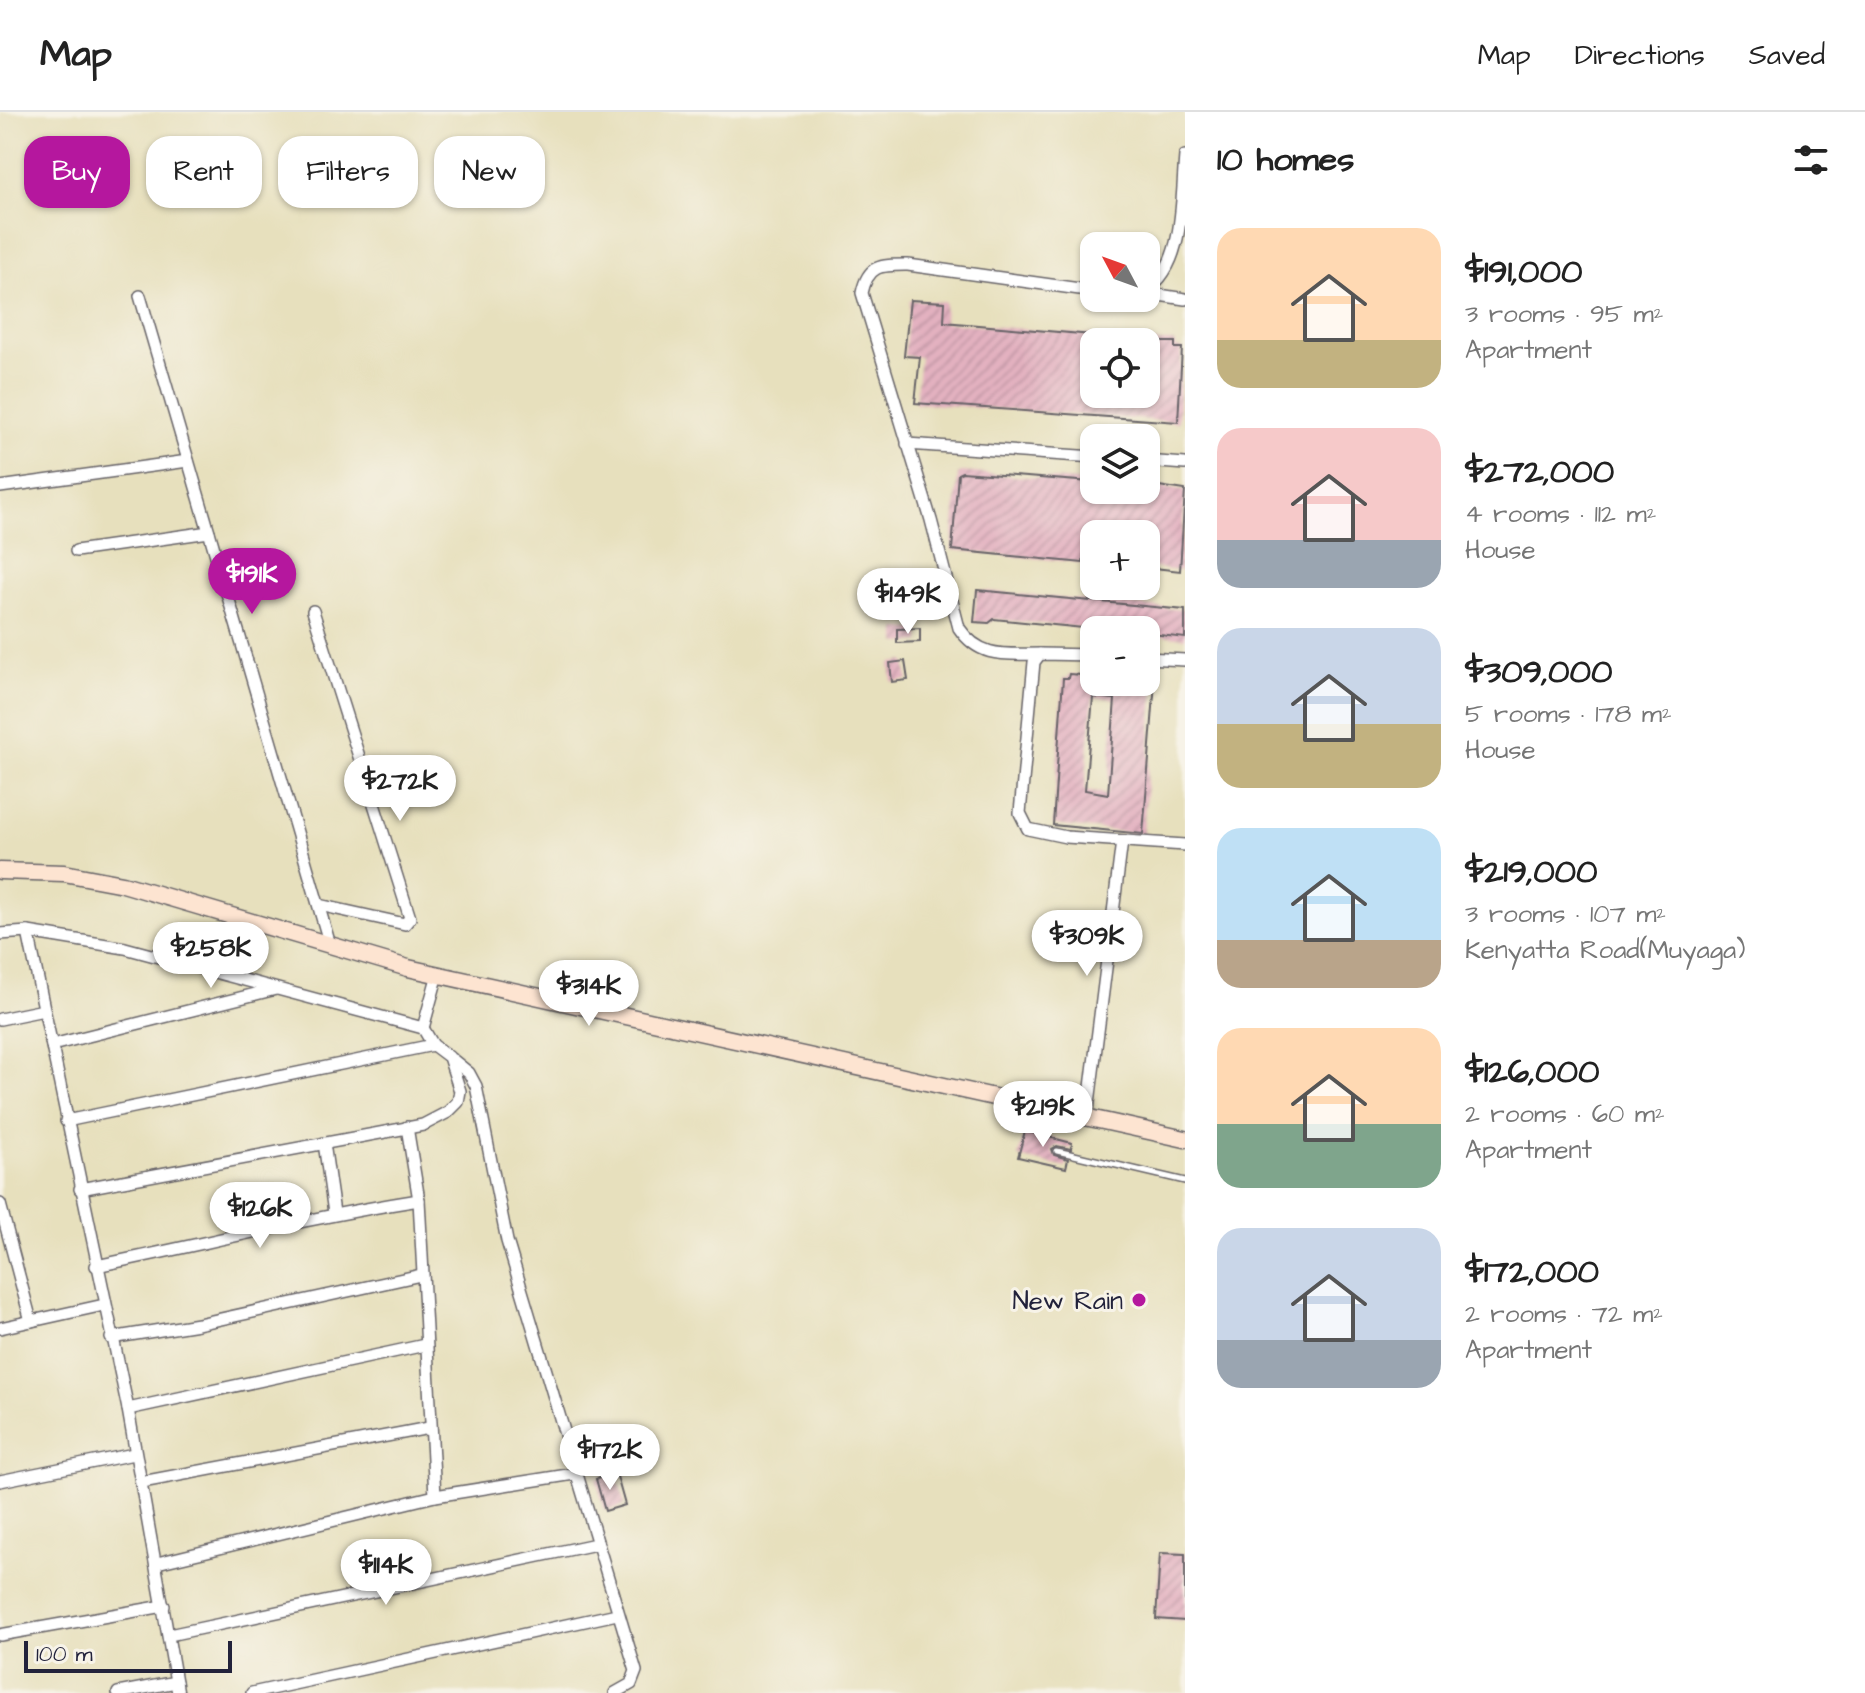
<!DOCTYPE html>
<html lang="en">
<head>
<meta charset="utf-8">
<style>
  body { margin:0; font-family:"Architects Daughter",sans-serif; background:#f2f2f2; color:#222; height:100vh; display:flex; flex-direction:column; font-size:30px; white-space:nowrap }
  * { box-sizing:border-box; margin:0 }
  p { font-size:26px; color:#767676 }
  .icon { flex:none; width:44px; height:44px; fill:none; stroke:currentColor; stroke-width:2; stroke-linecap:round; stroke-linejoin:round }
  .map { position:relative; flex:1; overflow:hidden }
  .panel { display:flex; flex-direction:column; background:#fff; width:680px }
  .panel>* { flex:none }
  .guide { position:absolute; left:24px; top:24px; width:760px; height:72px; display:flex; gap:16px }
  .needle { width:52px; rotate:311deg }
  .fabs { position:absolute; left:1080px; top:120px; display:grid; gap:16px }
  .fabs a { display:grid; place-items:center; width:80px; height:80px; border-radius:16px; background:#fff; box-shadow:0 2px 6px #0004; font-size:40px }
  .scale { position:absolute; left:24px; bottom:20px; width:208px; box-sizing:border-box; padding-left:8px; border:4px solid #22223b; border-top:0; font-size:22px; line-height:28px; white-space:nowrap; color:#22223b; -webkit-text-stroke:6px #f7f3e8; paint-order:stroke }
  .price { position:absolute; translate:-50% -68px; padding:0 18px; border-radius:28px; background:#fff; color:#222; font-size:26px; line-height:52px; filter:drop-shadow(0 2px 4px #0008) }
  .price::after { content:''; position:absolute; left:50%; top:48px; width:24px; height:18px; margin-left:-12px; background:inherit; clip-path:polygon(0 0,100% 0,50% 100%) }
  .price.current { background:#b5179e; color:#fff }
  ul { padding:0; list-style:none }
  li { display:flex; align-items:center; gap:24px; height:200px; padding:0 32px }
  li span { display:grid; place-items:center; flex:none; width:224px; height:160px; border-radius:24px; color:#555 }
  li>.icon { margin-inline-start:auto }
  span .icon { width:96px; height:96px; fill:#fffc; stroke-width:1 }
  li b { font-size:34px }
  h2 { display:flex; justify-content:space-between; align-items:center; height:96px; padding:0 32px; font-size:34px }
  .tag { padding:0 28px; border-radius:24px; background:#fff; box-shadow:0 2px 6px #0004; font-size:28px; line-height:72px }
  .tag.current { background:#b5179e; color:#fff }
  header { display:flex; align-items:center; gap:48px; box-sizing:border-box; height:112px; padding:0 40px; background:#fff; border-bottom:2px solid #e0e0e0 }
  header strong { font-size:38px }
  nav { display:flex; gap:44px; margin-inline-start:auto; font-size:28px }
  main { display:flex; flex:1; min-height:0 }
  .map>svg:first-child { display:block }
  .building { fill:url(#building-hatch); fill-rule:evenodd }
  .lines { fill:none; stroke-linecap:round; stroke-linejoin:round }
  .lane-casing { stroke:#676468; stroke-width:8 }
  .street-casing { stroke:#676468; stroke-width:14 }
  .secondary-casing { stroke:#676468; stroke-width:19 }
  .lane { stroke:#fff; stroke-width:5 }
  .street { stroke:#fff; stroke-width:11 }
  .secondary { stroke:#fde4d1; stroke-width:16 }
  .poi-dot { fill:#b5179e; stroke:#f7f3e8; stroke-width:3 }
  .labels { text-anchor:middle; stroke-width:6; stroke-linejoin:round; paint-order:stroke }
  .poi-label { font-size:26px; fill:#22223b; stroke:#f7f3e8; text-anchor:end }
</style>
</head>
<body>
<header>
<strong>Map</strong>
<nav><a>Map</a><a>Directions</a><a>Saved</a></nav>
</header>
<main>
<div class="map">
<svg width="1185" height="1581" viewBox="0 0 1185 1581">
  <defs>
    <pattern id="building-hatch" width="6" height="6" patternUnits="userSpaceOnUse" patternTransform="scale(2)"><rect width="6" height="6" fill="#e3b1c0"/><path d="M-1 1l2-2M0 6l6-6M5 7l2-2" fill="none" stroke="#c298a6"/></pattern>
  </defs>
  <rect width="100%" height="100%" fill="#f7f3e8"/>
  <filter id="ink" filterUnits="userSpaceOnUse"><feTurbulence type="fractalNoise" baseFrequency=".0125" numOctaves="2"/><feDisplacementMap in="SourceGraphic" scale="16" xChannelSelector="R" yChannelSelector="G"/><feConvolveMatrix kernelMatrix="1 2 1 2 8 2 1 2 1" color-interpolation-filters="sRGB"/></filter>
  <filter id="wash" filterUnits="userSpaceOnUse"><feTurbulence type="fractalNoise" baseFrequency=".006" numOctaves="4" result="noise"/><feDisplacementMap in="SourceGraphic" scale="32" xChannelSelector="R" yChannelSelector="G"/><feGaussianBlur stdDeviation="1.8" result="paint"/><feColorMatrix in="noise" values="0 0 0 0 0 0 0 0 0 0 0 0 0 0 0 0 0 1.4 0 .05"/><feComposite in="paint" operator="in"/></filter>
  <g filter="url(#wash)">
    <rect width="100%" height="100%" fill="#e7e0bd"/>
    <g id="blocks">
      <g class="building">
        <polygon points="910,188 945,190 944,210 1092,223 1088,282 1146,282 1146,230 1175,230 1175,236 1182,236 1178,310 915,291 920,245 904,244"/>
        <polygon points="962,360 1091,370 1090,378 1146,378 1146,372 1185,378 1180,459 1146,455 1146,422 1086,422 1083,451 952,438 958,362"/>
        <polygon points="977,478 1185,498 1185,526 1151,522 1152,518 1103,518 994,507 989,511 974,510"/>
        <polygon points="920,516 920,530 897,531 897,517"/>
        <polygon points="905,549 908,568 892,570 890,551"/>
        <path d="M1069 562 1094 564V574L1122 576V570H1155L1143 722 1053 713 1063 566H1068ZM1093 585 1115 587 1108 682 1085 678Z"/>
        <polygon points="1025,1019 1072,1031 1071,1037 1057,1034 1052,1037 1054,1043 1068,1047 1066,1056 1018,1045"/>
        <polygon points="616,1361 625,1393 605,1399 596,1367"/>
        <polygon points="1160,1441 1185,1442 1185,1509 1156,1507"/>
      </g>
    </g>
  </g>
  <g filter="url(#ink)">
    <use href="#blocks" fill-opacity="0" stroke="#676468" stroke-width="2"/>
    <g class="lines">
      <g class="lane-casing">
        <polyline id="lane" points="1057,1039 1185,1069"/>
      </g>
      <g class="street-casing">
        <g id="street">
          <path d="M1146 178C1185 154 1181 88 1185 44"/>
          <polyline points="1146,181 1185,187"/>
          <polyline points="140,184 330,833"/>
          <polyline points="907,332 1094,345"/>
          <polyline points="1146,349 1185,352"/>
          <polyline points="0,375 188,349"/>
          <polyline points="76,439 209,420"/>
          <polyline points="313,499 410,806 405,812 319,793"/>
          <path d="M1040 542C1006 542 980 547 959 516L931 408 862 181C868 152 881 153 908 153L1094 179"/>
          <polyline points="1094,543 1040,542 1034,550 1020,701 1028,717 1066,725 1185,733"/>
          <polyline points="1146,546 1185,548"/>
          <polyline points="28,820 128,1297 178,1581"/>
          <polyline points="0,822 28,820 125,836 423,916 433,933 449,945 460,979 458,990 448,1000 423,1013 80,1077"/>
          <polyline points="0,907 44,898"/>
          <polyline points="423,916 438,862"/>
          <polyline points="52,933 276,877"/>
          <polyline points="453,948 469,961 476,974 507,1129 636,1559 631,1572 615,1581"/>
          <polyline points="1087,1007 1122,729"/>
          <polyline points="66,1009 433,933"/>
          <polyline points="324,1031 334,1101"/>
          <polyline points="0,1092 31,1209"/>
          <path d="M96 1154C204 1132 310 1105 419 1088"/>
          <polyline points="0,1216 104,1193"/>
          <polyline points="111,1226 198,1212 421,1163"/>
          <polyline points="128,1297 425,1233"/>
          <polyline points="0,1369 134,1342"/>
          <polyline points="142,1370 429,1316"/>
          <polyline points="435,1384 574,1362"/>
          <polyline points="157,1451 435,1384 419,1088 407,1015"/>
          <polyline points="0,1523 164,1494"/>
          <polyline points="169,1523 596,1432"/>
          <polyline points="118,1581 176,1570"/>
          <polyline points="252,1581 617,1502"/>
        </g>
      </g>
      <g class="secondary-casing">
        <polyline id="secondary" points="0,759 64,761 123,772 408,856 1185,1027"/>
      </g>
      <use href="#lane" class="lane"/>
      <use href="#street" class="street"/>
      <use href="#secondary" class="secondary"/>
    </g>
  </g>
  <circle class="poi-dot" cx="1139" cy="1188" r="8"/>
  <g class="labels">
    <g class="poi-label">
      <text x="1123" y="1197">New Rain</text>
    </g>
  </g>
</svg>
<div class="fabs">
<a><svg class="needle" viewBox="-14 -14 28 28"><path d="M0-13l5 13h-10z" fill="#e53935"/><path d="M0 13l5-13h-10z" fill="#767676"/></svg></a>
<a><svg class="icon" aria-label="locate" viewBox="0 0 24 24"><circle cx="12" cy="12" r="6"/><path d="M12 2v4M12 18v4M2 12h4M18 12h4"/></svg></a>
<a><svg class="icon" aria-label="layers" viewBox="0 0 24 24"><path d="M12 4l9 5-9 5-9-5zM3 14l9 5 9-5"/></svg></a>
<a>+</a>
<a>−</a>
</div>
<div class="scale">100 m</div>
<b class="price current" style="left:252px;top:504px">$191K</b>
<b class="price" style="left:908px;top:524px">$149K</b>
<b class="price" style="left:400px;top:711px">$272K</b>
<b class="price" style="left:1087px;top:866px">$309K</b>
<b class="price" style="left:211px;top:878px">$258K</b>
<b class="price" style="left:589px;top:916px">$314K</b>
<b class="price" style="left:1043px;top:1037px">$219K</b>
<b class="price" style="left:260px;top:1138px">$126K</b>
<b class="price" style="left:610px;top:1380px">$172K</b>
<b class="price" style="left:386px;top:1495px">$114K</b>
<div class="guide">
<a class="tag current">Buy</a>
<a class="tag">Rent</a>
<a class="tag">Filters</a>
<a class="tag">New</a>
</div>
</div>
<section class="panel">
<h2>10 homes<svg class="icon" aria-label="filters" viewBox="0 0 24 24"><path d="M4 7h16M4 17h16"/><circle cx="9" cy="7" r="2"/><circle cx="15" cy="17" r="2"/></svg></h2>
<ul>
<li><span style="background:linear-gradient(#ffd9b3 70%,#c2b280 0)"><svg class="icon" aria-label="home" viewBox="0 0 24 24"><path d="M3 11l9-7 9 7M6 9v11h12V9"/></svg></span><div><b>$191,000</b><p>3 rooms · 95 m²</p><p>Apartment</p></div></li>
<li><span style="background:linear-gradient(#f6c9c9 70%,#9aa5b1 0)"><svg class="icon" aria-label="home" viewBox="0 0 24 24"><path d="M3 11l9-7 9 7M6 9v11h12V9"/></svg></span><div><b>$272,000</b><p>4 rooms · 112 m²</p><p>House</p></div></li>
<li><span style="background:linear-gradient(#c9d6e8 60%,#c2b280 0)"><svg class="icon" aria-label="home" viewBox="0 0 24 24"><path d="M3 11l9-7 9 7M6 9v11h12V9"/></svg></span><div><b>$309,000</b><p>5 rooms · 178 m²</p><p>House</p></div></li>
<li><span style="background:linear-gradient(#bfe0f5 70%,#b9a48a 0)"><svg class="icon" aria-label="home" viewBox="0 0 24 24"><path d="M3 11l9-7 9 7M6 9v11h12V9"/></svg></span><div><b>$219,000</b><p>3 rooms · 107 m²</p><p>Kenyatta Road(Muyaga)</p></div></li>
<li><span style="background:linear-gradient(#ffd9b3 60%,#7fa58c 0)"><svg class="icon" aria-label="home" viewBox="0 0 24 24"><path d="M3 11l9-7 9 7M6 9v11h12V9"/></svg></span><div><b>$126,000</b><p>2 rooms · 60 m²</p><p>Apartment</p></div></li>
<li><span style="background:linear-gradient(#c9d6e8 70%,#9aa5b1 0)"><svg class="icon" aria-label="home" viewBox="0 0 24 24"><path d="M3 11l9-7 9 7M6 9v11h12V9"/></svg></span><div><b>$172,000</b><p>2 rooms · 72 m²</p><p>Apartment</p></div></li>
</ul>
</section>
</main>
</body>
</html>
